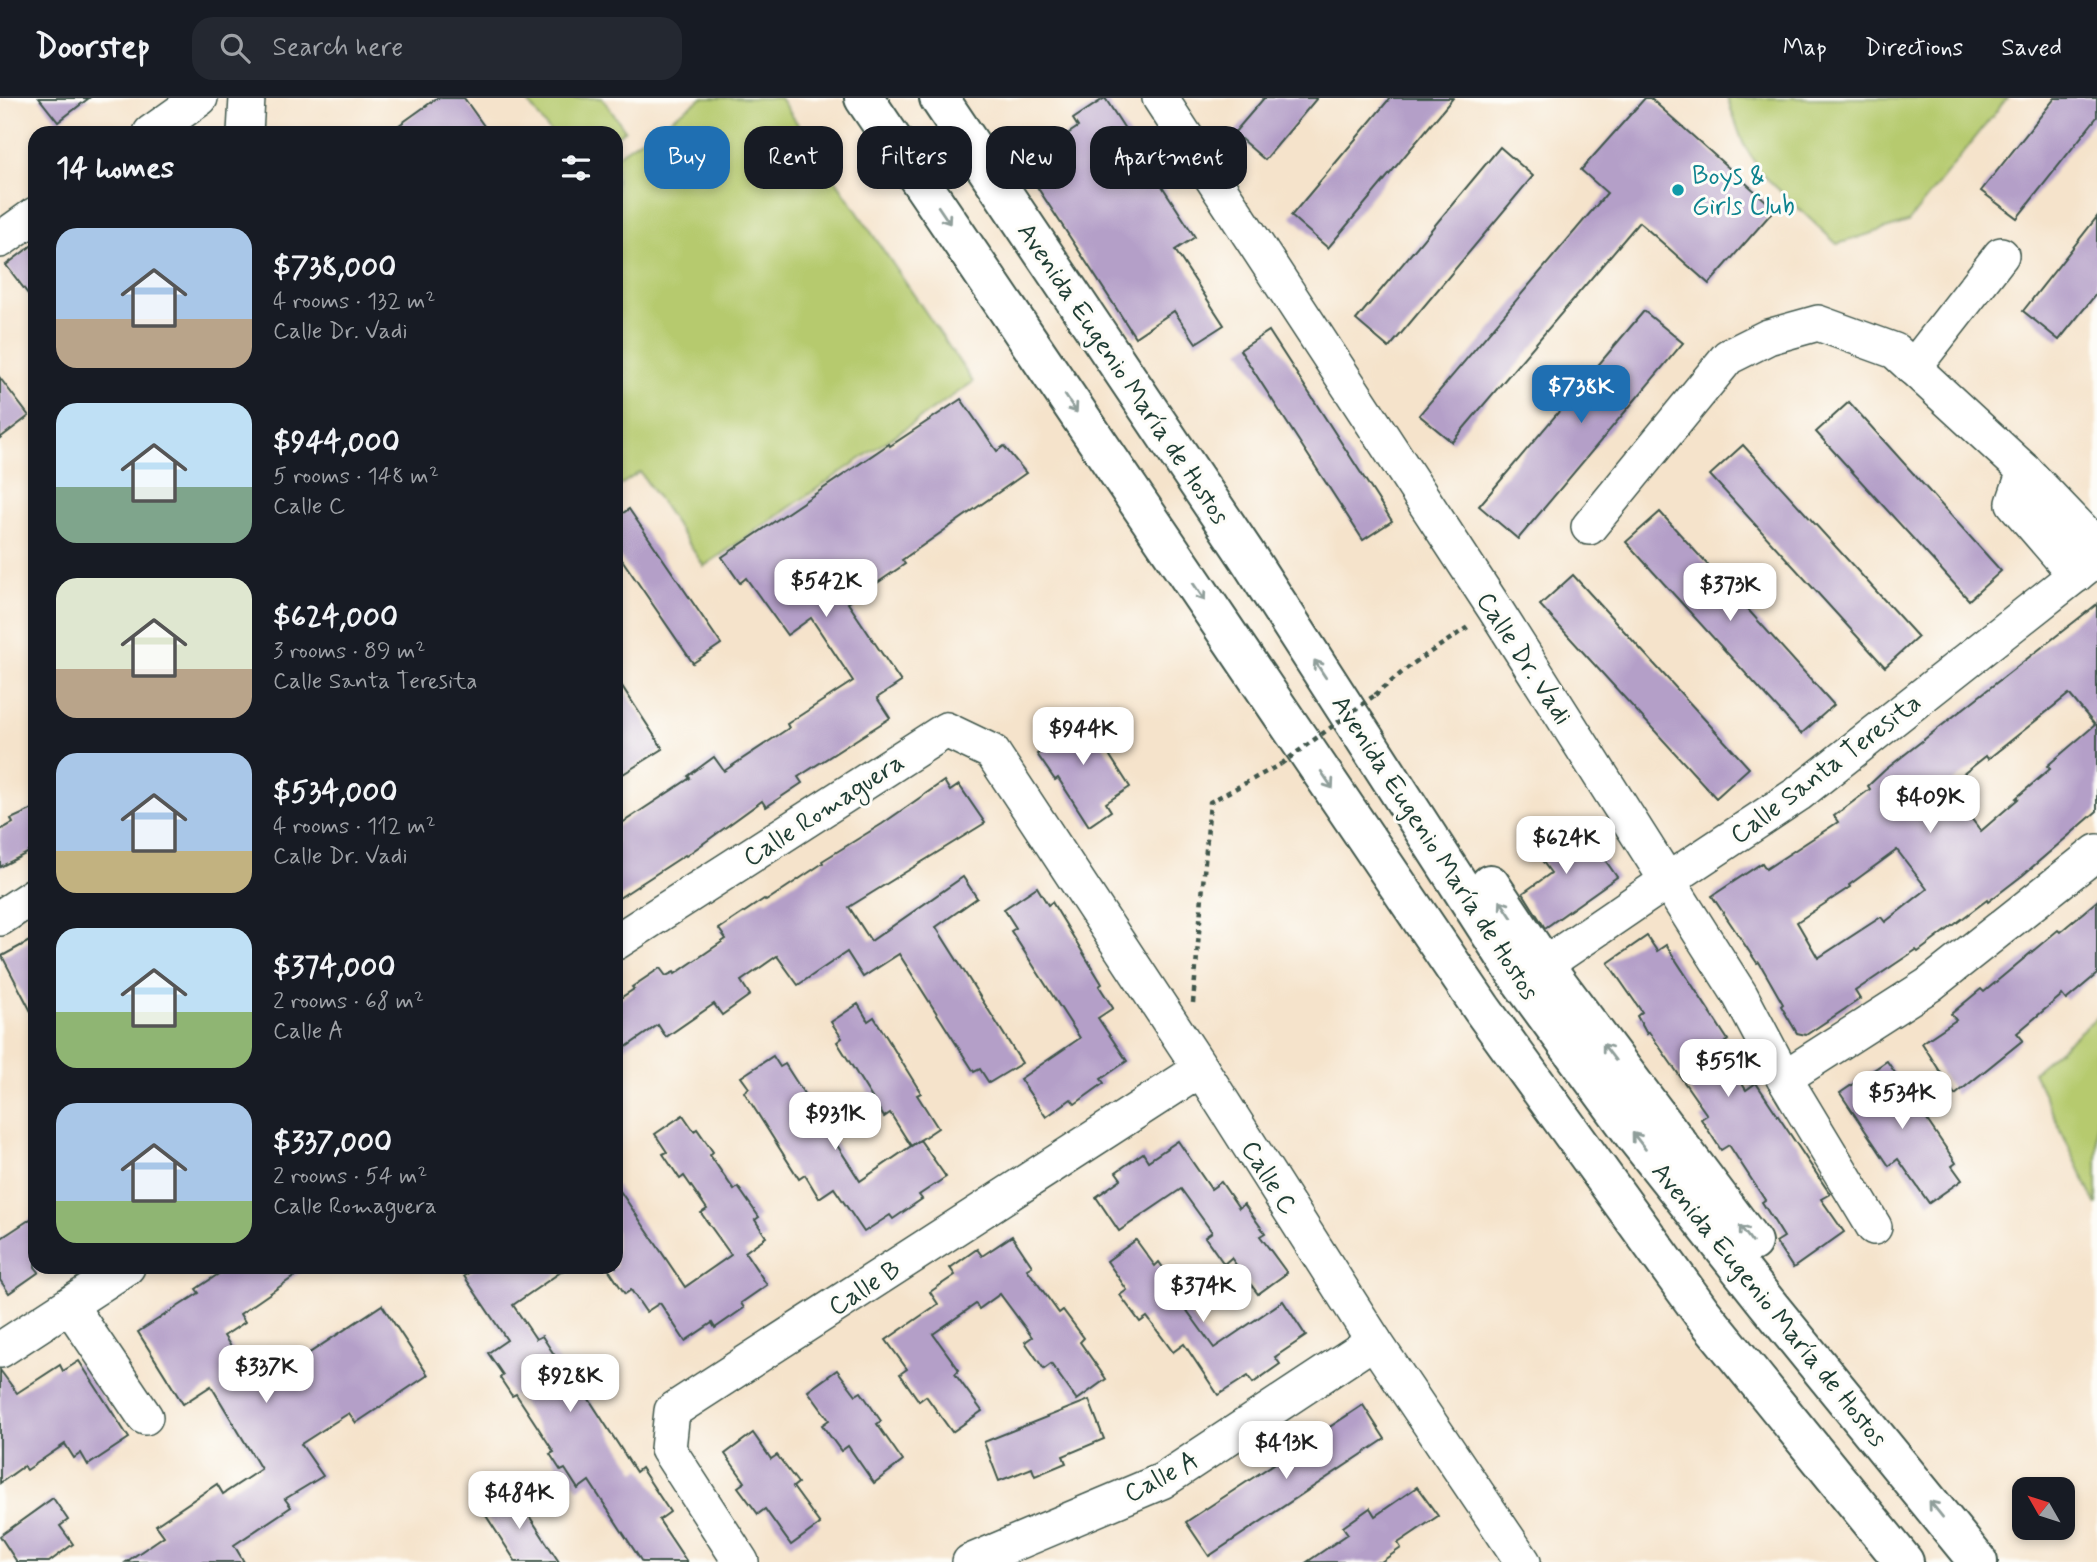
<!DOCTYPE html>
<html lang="en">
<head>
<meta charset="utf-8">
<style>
  body { margin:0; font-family:Mynerve,sans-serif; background:#242831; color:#f1f3f6; height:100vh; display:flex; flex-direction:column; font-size:26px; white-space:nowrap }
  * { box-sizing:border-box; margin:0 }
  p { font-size:23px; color:#9ea1a6 }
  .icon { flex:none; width:38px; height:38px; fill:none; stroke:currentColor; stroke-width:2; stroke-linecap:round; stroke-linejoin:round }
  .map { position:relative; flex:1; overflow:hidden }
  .sheet { position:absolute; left:28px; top:28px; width:595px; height:1148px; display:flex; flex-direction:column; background:#171b24; border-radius:21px; box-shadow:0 4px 10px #0003 }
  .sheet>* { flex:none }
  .banner { position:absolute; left:644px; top:28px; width:665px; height:63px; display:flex; gap:14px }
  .needle { width:46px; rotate:309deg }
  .controls { position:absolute; left:2012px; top:1379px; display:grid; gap:14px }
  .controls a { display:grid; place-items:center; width:63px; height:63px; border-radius:14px; background:#171b24; box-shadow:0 4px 10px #0003; font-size:35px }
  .price { position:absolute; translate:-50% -60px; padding:0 16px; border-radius:14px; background:#fff; color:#222; font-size:23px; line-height:46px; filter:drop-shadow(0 2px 4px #0008) }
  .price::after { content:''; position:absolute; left:50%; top:42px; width:21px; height:16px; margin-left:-10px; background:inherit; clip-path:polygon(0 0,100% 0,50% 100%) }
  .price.active { background:#1f6fb2; color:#fff }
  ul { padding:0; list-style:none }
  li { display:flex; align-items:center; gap:21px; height:175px; padding:0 28px }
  li span { display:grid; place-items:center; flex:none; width:196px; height:140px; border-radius:21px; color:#555 }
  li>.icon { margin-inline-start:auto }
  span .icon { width:84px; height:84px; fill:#fffc; stroke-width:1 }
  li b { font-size:30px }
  h2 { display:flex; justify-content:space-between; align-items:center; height:84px; padding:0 28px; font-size:30px }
  .pill { padding:0 24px; border-radius:21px; background:#171b24; box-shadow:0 4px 10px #0003; font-size:24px; line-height:63px }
  .pill.active { background:#1f6fb2; color:#fff }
  header { display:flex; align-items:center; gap:42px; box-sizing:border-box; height:98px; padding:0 35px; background:#171b24; border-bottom:2px solid #363941 }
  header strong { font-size:33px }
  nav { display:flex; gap:38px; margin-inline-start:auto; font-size:24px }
  .search { width:490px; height:63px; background:#242831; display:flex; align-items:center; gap:18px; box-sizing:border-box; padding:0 24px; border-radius:21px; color:#9ea1a6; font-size:26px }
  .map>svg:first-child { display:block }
  .green { fill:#b6ca6e; stroke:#6a8451; stroke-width:2 }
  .building { fill:#b49fc8; fill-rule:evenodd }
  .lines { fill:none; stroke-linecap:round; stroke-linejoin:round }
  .minor-casing { stroke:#3f564b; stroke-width:38 }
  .highway-casing { stroke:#3f564b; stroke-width:42 }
  .path { stroke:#3f564b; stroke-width:4.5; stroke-dasharray:5 5; stroke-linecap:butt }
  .minor { stroke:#fff; stroke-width:35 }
  .highway { stroke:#fff; stroke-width:38 }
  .path-bridge { stroke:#3f564b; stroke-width:4.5; stroke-dasharray:5 5; stroke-linecap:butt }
  .oneway { stroke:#8f9e9a }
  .culture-dot { fill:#0f9aa8; stroke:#fdfcf7; stroke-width:2.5 }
  .labels { text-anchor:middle; stroke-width:6; stroke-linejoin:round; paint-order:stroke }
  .culture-label { font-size:26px; fill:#0d838f; stroke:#fdfcf7; text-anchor:start }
  .street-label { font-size:26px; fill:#1f3d34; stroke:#fdfcf7 }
</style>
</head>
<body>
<header>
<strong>Doorstep</strong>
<div class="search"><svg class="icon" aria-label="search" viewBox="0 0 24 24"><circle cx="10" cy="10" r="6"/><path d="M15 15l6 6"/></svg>Search here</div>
<nav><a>Map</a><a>Directions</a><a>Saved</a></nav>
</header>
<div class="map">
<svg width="2097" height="1464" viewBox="0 0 2097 1464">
  <rect width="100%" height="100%" fill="#fdfcf7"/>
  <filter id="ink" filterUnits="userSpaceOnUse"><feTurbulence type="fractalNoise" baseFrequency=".0143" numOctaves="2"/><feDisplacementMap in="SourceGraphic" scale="14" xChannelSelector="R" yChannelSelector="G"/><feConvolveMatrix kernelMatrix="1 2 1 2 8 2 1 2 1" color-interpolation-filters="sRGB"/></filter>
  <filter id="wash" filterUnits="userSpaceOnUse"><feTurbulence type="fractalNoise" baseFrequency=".00686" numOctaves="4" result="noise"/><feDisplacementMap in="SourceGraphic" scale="28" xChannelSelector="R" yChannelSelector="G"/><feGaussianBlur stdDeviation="1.57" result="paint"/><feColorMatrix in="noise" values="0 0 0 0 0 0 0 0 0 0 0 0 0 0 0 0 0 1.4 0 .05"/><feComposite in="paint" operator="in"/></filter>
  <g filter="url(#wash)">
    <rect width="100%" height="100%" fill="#f5e3cb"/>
    <g class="green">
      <polygon points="525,0 602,0 625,32 616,39 616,35 551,35"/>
      <polygon points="702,0 780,0 973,284 704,468 640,374 616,390 616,58"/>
      <polygon points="1727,0 2007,0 1908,124 1837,146 1761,75 1743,45"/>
      <polygon points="2097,919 2097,1108 2033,974"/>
    </g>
    <g id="blocks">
      <g class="building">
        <polygon points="39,0 89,0 58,24"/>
        <polygon points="437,0 464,0 489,35 388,35"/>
        <polygon points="1105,0 1195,139 1175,152 1224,227 1196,245 1174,213 1135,239 1030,78 1069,53 1060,41 1078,29 1073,21"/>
        <polygon points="1264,0 1317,0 1265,62 1234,35"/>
        <polygon points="1390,0 1453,0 1328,150 1291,118"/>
        <polygon points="1645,0 1650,0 1775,111 1709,186 1639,124 1452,344 1419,317 1607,95 1581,72"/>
        <polygon points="2055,0 2097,0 2097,19 2017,120 1981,93"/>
        <polygon points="1500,49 1533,78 1389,250 1356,222"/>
        <polygon points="2097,119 2097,195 2059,242 2023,213"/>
        <polygon points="35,145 35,205 6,167"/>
        <polygon points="1644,213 1683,245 1518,441 1479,408"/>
        <polygon points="1269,233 1392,423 1363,442 1240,252"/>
        <polygon points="0,280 29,318 0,340"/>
        <polygon points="961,301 997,353 1004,348 1026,375 902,462 905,466 848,505 901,584 877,600 890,620 798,679 802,685 766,709 762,703 686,758 685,757 616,802 616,729 690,680 688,678 714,659 724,673 789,630 787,626 853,583 811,520 787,537 746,480 740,485 722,459 889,346 890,348"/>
        <polygon points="1849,304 2001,473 1969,502 1816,334"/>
        <polygon points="1743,347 1918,539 1885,569 1710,377"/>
        <polygon points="629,411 721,546 693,565 616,453 616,420"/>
        <polygon points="1660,414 1834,607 1801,636 1626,444"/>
        <polygon points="1573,477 1749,670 1716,700 1540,507"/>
        <path d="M2097 506V713L2023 777 1988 804 1987 802 1918 854 1916 852 1855 893 1860 901 1806 937 1797 935 1781 908 1783 906 1759 864 1757 865 1712 798 1762 765 1766 771 1838 724 1834 718 1870 691 1868 688 1885 672ZM2069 596 2095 627 2047 668 2050 671 2016 700 2018 701 1981 733 1947 689 1986 658 1988 661ZM1897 752 1927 791 1885 824 1881 819 1818 860 1797 824 1850 789 1849 787Z"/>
        <polygon points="616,579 663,651 623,676 616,665"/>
        <polygon points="1081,613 1130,689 1106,705 1111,713 1089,728 1058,680 1055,682 1037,656 1046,650 1040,642"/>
        <polygon points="944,683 950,693 959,687 985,725 849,809 871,843 963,779 977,800 936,829 1022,965 989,985 980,971 974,974 899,856 863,879 847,854 798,887 777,858 741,883 750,897 722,917 714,906 666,939 658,927 616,956 616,903 634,891 632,889 660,870 666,878 674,874 675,876 726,841 719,831 764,801 766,803 823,765 822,763 882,726"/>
        <polygon points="35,710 35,766 29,754 0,769 0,732 13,725 11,721"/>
        <polygon points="1558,726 1579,755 1593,745 1617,779 1545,830 1523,795 1551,775 1530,746"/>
        <polygon points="1037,789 1048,807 1052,804 1102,886 1099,888 1113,910 1098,920 1127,963 1101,981 1104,985 1075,1006 1071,1001 1046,1019 1020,981 1080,940 1011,833 1016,830 1004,811"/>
        <polygon points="2097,803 2097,876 2066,902 2062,897 2017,935 2023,942 1955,997 1922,945 1956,922 1951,916 1981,891 1984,894 2058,832 2060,834"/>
        <polygon points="1647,838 1657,853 1666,847 1728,942 1719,949 1746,992 1756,985 1830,1096 1821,1101 1844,1134 1793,1170 1776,1144 1784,1139 1762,1104 1765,1102 1729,1047 1721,1052 1701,1021 1707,1017 1649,934 1647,936 1637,918 1642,914 1608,865"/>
        <polygon points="35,840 35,921 2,858"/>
        <polygon points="858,906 868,923 874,919 921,995 917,997 938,1030 911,1048 890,1015 884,1019 837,944 842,940 831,924"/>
        <polygon points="773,958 780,969 785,966 860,1083 920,1042 946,1079 919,1097 922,1101 893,1121 890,1117 864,1134 834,1090 819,1100 805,1077 799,1081 744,994 749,990 741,979"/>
        <polygon points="1887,963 1956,1065 1952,1068 1962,1082 1929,1105 1898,1061 1889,1068 1840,995"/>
        <polygon points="683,1017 694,1033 697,1031 713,1054 710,1057 734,1092 738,1089 759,1119 755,1122 766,1139 745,1154 767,1187 741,1205 744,1210 715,1230 712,1225 685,1243 660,1205 646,1214 631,1192 625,1196 607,1169 616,1169 616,1087 685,1189 731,1157 701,1115 707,1111 684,1078 680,1081 663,1056 667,1054 655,1036"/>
        <polygon points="1178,1043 1211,1091 1221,1084 1239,1110 1244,1106 1265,1135 1260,1138 1287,1175 1258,1196 1231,1160 1224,1166 1205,1139 1212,1134 1181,1091 1119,1133 1096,1099 1121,1081 1116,1074 1143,1055 1148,1063"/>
        <polygon points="35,1118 35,1169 39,1174 9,1195 0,1182 0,1141"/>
        <polygon points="1012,1138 1032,1168 1027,1171 1059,1215 1063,1212 1084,1240 1080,1244 1106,1281 1077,1302 1051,1266 1044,1271 1025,1244 1032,1239 1000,1196 979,1211 976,1206 933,1236 959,1272 955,1276 982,1313 952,1334 926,1298 919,1303 900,1276 907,1271 886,1242 938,1206 930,1194 955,1177 950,1170 977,1151 982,1158"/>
        <polygon points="1136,1142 1155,1168 1159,1164 1180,1193 1175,1196 1214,1250 1283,1203 1306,1238 1275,1259 1280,1266 1253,1285 1248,1278 1218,1297 1184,1246 1173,1254 1147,1219 1140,1224 1120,1197 1127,1192 1107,1163"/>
        <polygon points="229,1169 308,1169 240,1216 245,1224 224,1238 258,1289 382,1207 428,1277 356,1325 349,1315 301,1346 323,1378 285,1401 291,1409 234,1447 244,1464 126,1464 164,1438 156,1427 217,1386 223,1396 261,1371 211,1288 183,1306 138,1234 199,1195 196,1191"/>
        <polygon points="477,1169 568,1169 513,1207 536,1241 542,1238 583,1301 587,1298 636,1374 641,1370 670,1414 659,1422 687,1464 642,1464 589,1383 578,1391 565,1371 561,1373 550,1356 554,1354 516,1296 512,1298 500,1280 503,1277 488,1255 507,1242 464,1178"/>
        <polygon points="79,1263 129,1340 88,1367 81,1355 74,1360 65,1346 27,1372 24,1368 0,1385 0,1272 17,1295 60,1267 63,1273"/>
        <polygon points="837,1272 856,1297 861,1294 881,1323 877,1326 903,1363 874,1385 848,1348 841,1353 822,1327 829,1322 808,1293"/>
        <polygon points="1089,1302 1104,1341 1063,1358 1066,1365 1035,1378 1032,1370 999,1383 984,1344"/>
        <polygon points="1363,1307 1385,1341 1209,1458 1186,1424"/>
        <polygon points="753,1335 771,1361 777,1357 798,1385 793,1389 820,1426 791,1447 765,1411 758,1416 738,1389 745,1384 725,1356"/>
        <polygon points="1417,1389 1438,1418 1398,1445 1401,1450 1381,1464 1307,1464 1348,1436 1343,1429 1370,1410 1375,1418"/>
        <polygon points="513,1393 559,1464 516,1464 483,1413"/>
        <polygon points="53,1400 68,1422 60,1428 73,1446 49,1464 17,1464 0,1438"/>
      </g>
    </g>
  </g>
  <g filter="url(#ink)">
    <use href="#blocks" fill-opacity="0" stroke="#3f564b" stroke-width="2"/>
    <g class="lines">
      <g class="minor-casing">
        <g id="minor">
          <polyline points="1160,0 1495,511 1740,897 1784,980 1874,1129"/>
          <polyline points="151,35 200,0"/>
          <polyline points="245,35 247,0"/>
          <polyline points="0,142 35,117"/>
          <polyline points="1913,270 2001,157"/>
          <polyline points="2025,373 2014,405 2076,477"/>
          <polyline points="1589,429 1728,259 1768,239 1818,225 1895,253 2025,373 2097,448"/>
          <polyline points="0,820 35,797"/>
          <polyline points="616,844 946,632 992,654 1201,971 1374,1243 1523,1464"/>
          <polyline points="1544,867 1667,783 1798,696 2097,460"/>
          <polyline points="1784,980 1929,887 2097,754"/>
          <polyline points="70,1208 145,1319"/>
          <polyline points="0,1252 127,1169"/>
          <polyline points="741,1464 668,1351 672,1313 1201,971"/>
          <polyline points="970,1464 1162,1383 1374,1243"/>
        </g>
      </g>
      <g class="highway-casing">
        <g id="highway">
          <polyline points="864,0 1482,911 1702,1215 1904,1464"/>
          <polyline points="939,0 1247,458 1521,883 1634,1037 1767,1205 1978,1464"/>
          <polyline points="1490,786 1544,867 1752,1144"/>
        </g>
      </g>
      <g class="path">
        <polyline points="1375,597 1411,567 1471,527"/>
        <polyline points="1193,905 1210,704 1281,666"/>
      </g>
      <use href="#minor" class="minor"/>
      <use href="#highway" class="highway"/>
      <polyline class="path-bridge" points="1281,666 1375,597"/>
    </g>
    <defs><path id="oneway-shaft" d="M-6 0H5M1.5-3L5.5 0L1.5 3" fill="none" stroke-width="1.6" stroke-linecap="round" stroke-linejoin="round" transform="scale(1.75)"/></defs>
    <g class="oneway">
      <use href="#oneway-shaft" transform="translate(944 117) rotate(56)"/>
      <use href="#oneway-shaft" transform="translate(1071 306) rotate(56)"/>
      <use href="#oneway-shaft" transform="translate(1199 494) rotate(56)"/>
      <use href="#oneway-shaft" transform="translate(1320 571) rotate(-123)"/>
      <use href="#oneway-shaft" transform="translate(1327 682) rotate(56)"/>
      <use href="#oneway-shaft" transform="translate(1506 811) rotate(-124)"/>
      <use href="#oneway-shaft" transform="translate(1609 954) rotate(-127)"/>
      <use href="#oneway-shaft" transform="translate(1639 1043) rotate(-128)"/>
      <use href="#oneway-shaft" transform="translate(1746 1136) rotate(-127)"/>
      <use href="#oneway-shaft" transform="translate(1936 1411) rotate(-129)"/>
    </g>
  </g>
  <circle class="culture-dot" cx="1678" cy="92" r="7"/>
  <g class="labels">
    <g class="culture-label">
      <text x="1692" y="86">Boys &amp;<tspan x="1692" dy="30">Girls Club</tspan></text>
    </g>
    <g class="street-label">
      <text transform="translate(1124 275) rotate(56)" y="9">Avenida Eugenio María de Hostos</text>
      <text transform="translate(1525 560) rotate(57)" y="9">Calle Dr. Vadi</text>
      <text transform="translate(1825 670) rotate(-37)" y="9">Calle Santa Teresita</text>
      <text transform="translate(823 711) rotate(-33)" y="9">Calle Romaguera</text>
      <text transform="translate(1436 749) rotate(57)" y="9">Avenida Eugenio María de Hostos</text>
      <text transform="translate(1270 1079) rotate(58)" y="9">Calle C</text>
      <text transform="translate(864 1189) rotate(-33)" y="9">Calle B</text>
      <text transform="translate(1770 1206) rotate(51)" y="9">Avenida Eugenio María de Hostos</text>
      <text transform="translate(1161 1378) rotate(-28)" y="9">Calle A</text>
    </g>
  </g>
</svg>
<div class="controls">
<a><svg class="needle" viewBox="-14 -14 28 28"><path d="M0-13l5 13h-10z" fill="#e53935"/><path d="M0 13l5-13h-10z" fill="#9ea1a6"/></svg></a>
</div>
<b class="price active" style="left:1581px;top:327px">$738K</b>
<b class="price" style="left:826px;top:521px">$542K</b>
<b class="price" style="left:1730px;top:525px">$373K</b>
<b class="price" style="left:1083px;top:669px">$944K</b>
<b class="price" style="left:1930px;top:737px">$409K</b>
<b class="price" style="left:1566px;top:778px">$624K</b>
<b class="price" style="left:1728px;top:1001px">$551K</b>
<b class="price" style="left:1902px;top:1033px">$534K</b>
<b class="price" style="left:835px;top:1054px">$931K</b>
<b class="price" style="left:1203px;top:1226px">$374K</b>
<b class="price" style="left:266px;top:1307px">$337K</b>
<b class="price" style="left:570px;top:1316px">$928K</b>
<b class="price" style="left:1286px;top:1383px">$413K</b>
<b class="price" style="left:519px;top:1433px">$484K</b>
<div class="banner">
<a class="pill active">Buy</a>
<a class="pill">Rent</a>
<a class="pill">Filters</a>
<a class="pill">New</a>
<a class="pill">Apartment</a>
</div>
<section class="sheet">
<h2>14 homes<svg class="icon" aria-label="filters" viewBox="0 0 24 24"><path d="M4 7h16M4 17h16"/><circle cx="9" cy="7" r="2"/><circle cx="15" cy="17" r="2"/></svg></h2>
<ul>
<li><span style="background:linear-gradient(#a9c7e8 65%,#b9a48a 0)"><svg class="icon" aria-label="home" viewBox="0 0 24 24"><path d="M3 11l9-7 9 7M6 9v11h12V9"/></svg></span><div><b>$738,000</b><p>4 rooms · 132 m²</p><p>Calle Dr. Vadi</p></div></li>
<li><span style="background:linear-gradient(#bfe0f5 60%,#7fa58c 0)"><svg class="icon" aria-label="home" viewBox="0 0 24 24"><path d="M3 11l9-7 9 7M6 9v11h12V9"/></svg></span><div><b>$944,000</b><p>5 rooms · 148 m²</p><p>Calle C</p></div></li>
<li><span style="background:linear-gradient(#dfe7d0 65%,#b9a48a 0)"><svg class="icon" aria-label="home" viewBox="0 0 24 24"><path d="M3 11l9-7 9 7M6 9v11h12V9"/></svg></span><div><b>$624,000</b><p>3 rooms · 89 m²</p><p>Calle Santa Teresita</p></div></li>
<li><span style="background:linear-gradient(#a9c7e8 70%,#c2b280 0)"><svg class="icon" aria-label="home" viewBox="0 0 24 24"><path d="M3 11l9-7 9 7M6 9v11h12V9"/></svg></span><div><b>$534,000</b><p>4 rooms · 112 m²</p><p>Calle Dr. Vadi</p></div></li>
<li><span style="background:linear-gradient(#bfe0f5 60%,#8fb573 0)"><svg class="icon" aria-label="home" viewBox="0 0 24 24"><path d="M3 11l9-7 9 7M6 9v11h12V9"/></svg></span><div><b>$374,000</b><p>2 rooms · 68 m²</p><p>Calle A</p></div></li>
<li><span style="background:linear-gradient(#a9c7e8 70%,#8fb573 0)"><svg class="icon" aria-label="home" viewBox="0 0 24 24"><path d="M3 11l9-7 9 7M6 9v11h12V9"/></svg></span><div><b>$337,000</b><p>2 rooms · 54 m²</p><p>Calle Romaguera</p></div></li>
</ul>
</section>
</div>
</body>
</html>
